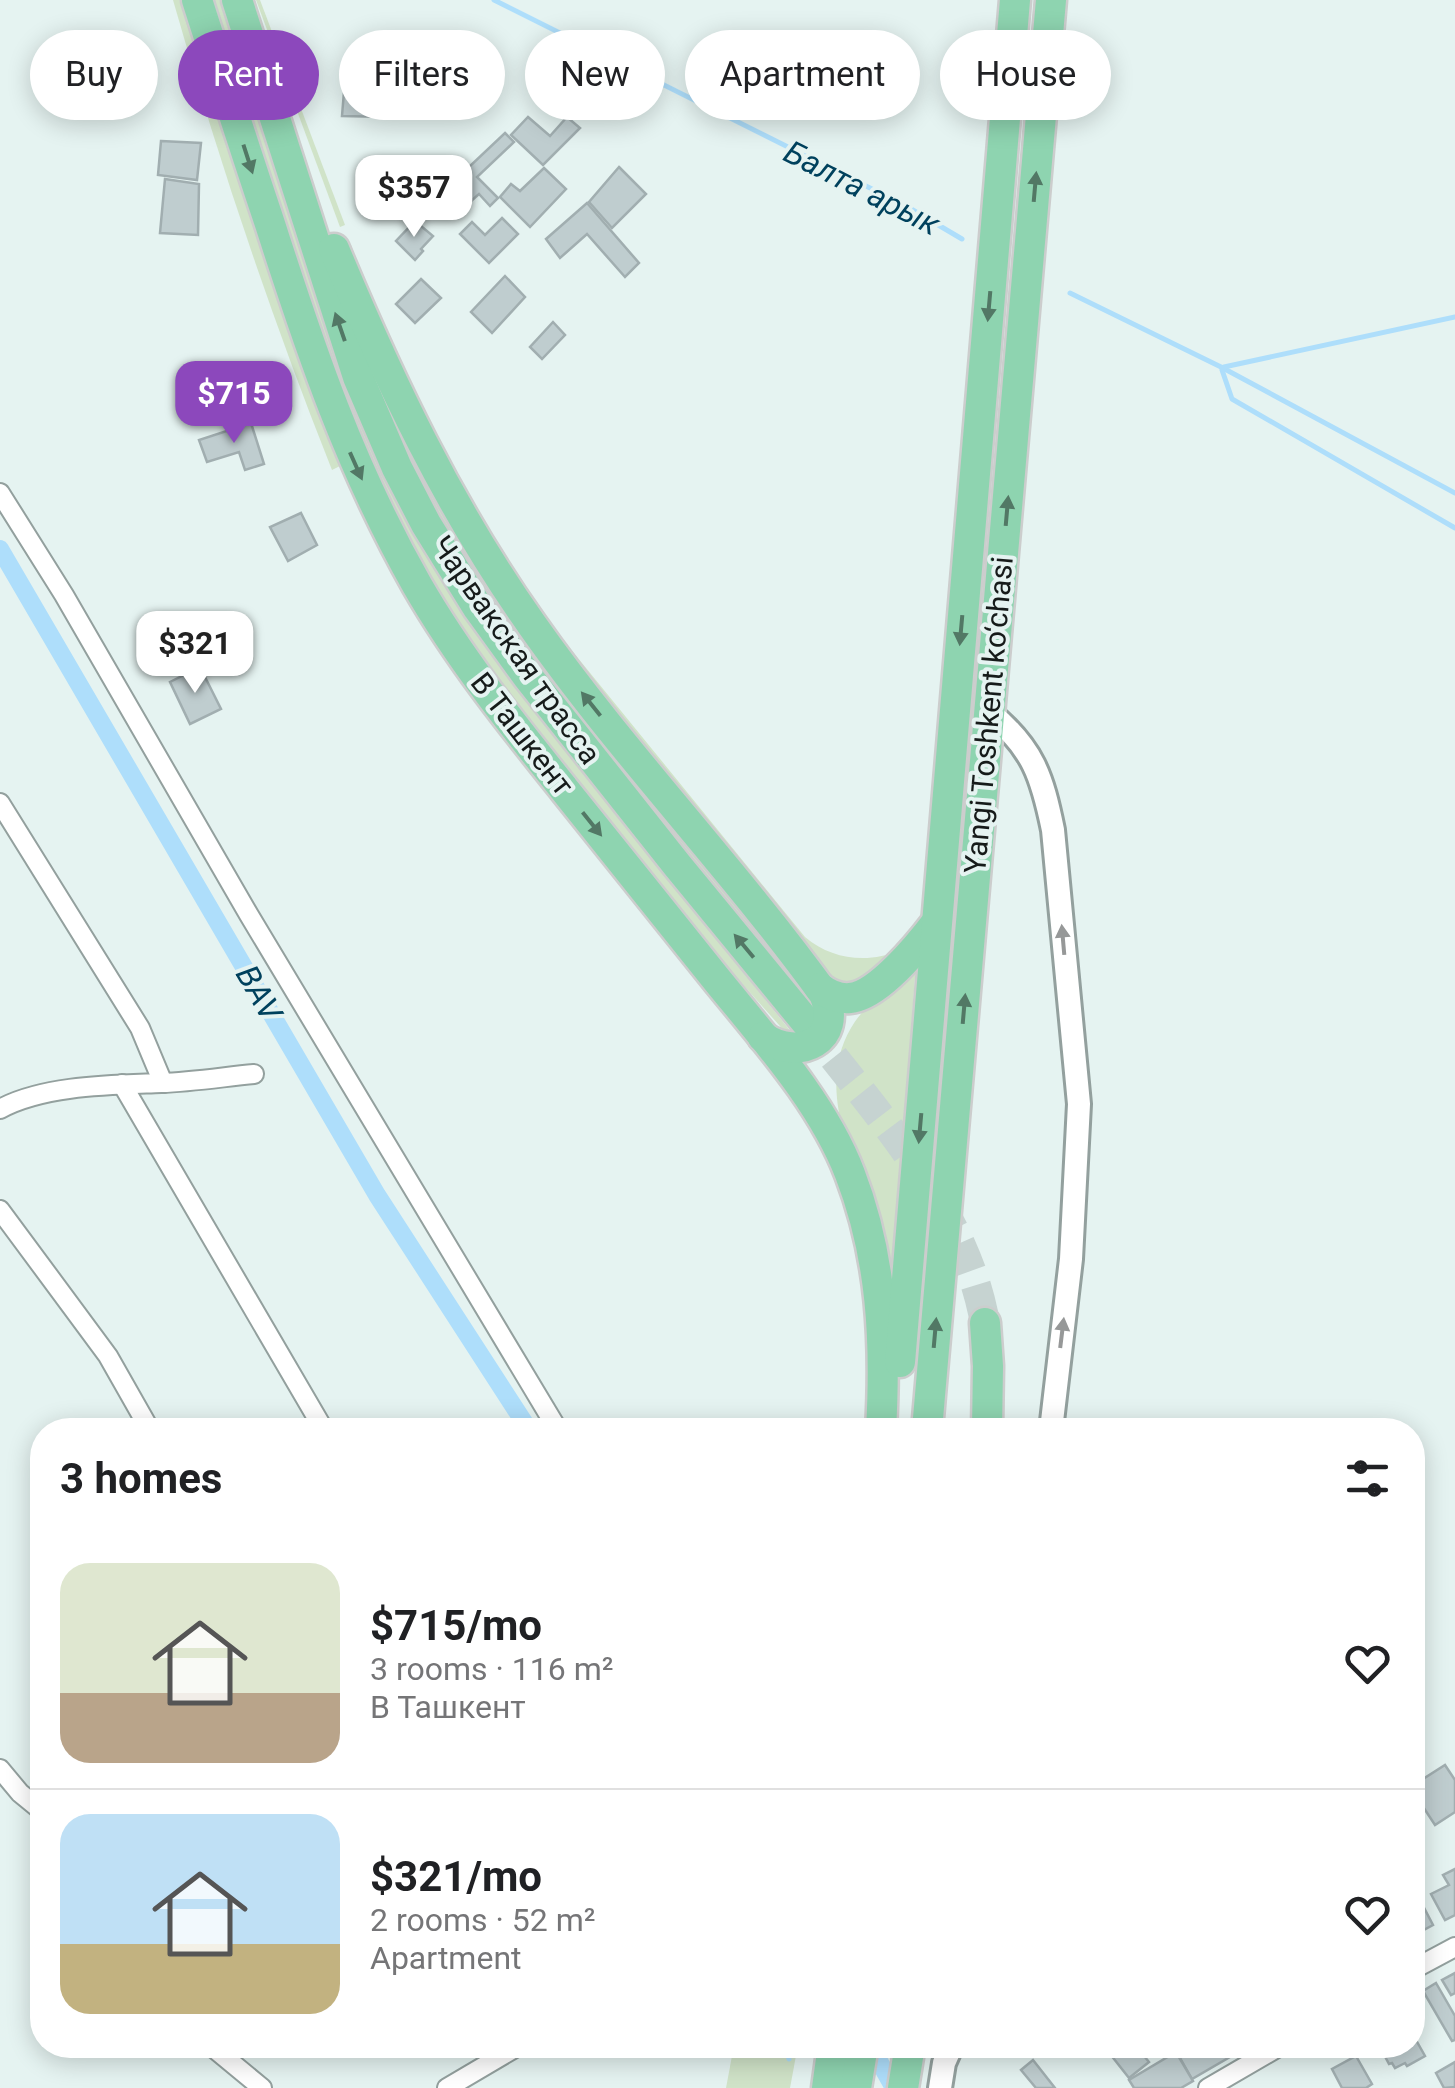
<!DOCTYPE html>
<html lang="en">
<head>
<meta charset="utf-8">
<style>
  body { margin:0; font-family:Roboto,sans-serif; background:#f2f2f2; color:#202124; height:100vh; display:flex; flex-direction:column; font-size:38px; white-space:nowrap }
  * { box-sizing:border-box; margin:0 }
  p { font-size:32px; color:#757577 }
  .icon { flex:none; width:55px; height:55px; fill:none; stroke:currentColor; stroke-width:2; stroke-linecap:round; stroke-linejoin:round }
  .map { position:relative; flex:1; overflow:hidden }
  .sheet { position:absolute; left:30px; top:1418px; width:1395px; height:640px; display:flex; flex-direction:column; background:#fff; border-radius:40px; box-shadow:0 5px 25px #0003 }
  .sheet>* { flex:none }
  .banner { position:absolute; left:30px; top:30px; width:1395px; height:90px; display:flex; gap:20px }
  .price { position:absolute; translate:-50% -85px; padding:0 22px; border-radius:20px; background:#fff; color:#222; font-size:32px; line-height:65px; filter:drop-shadow(0 2px 5px #0008) }
  .price::after { content:''; position:absolute; left:50%; top:60px; width:30px; height:22px; margin-left:-15px; background:inherit; clip-path:polygon(0 0,100% 0,50% 100%) }
  .price.on { background:#8c48bc; color:#fff }
  ul { padding:0; list-style:none }
  li { display:flex; align-items:center; gap:30px; height:250px; padding:0 30px }
  li+li { border-top:2px solid #e0e0e0 }
  li span { display:grid; place-items:center; flex:none; width:280px; height:200px; border-radius:30px; color:#555 }
  li>.icon { margin-inline-start:auto }
  span .icon { width:120px; height:120px; fill:#fffc; stroke-width:1 }
  li b { font-size:42px }
  h2 { display:flex; justify-content:space-between; align-items:center; height:120px; padding:0 30px; font-size:42px }
  .tag { padding:0 35px; border-radius:45px; background:#fff; box-shadow:0 5px 25px #0003; font-size:35px; line-height:90px }
  .tag.on { background:#8c48bc; color:#fff }
  .map>svg:first-child { display:block }
  .green { fill:#d0e3c8 }
  .lines { fill:none; stroke-linecap:round; stroke-linejoin:round }
  .stream { stroke:#aedefb; stroke-width:5 }
  .canal { stroke:#aedefb; stroke-width:18 }
  .building { fill:#bfcdcf; stroke:#a1aeb0; stroke-width:2.5 }
  .trunk-tunnel { stroke:#c6d3d1; stroke-width:30; stroke-dasharray:30 15; stroke-linecap:butt }
  .minor-casing { stroke:#93a09e; stroke-width:22 }
  .tertiary-casing { stroke:#93a09e; stroke-width:28 }
  .trunk-casing { stroke:#cccdcd; stroke-width:35 }
  .minor { stroke:#fff; stroke-width:18 }
  .tertiary { stroke:#fff; stroke-width:22 }
  .trunk { stroke:#8ed4b0; stroke-width:30 }
  .oneway { fill:#527865 }
  .oneway2 { fill:#969898 }
  .labels { text-anchor:middle; stroke-width:8; stroke-linejoin:round; paint-order:stroke }
  .street-label { font-size:30px; fill:#161b1a; stroke:#e5f3f1 }
  .water-label { font-size:32px; font-style:italic; fill:#00415d; stroke:#e5f3f1 }
</style>
</head>
<body>
<div class="map">
<svg width="1455" height="2088" viewBox="0 0 1455 2088">
  <rect width="100%" height="100%" fill="#e5f3f1"/>
  <g class="green">
    <path d="M173 0H184L342 465 332 470C271 316 218 159 173 0Z"/>
    <polygon points="210,0 223,0 302,248 490,649 543,721 792,1033 787,1034 666,898 529,727 433,589 354,435"/>
    <polygon points="256,0 260,0 345,225 340,227"/>
    <path d="M351 245 367 291 407 380 440 446 503 553 560 636 805 937C832 960 869 964 900 950L856 990 838 989 823 977C761 899 700 821 638 744 599 694 557 645 522 592 451 485 391 368 347 247Z"/>
    <polygon points="375,381 398,424 820,1009 817,1014 576,713 517,635 438,513 394,426"/>
    <path d="M916 964 892 1286C882 1254 872 1222 862 1191 845 1138 820 1081 851 1028 866 1002 893 984 916 964Z"/>
    <polygon points="734,2045 798,2045 790,2088 726,2088"/>
  </g>
  <g class="lines">
    <g class="stream">
      <polyline points="494,0 906,206 962,239"/>
      <polyline points="1070,293 1221,367 1455,493"/>
      <polyline points="1224,367 1455,317"/>
      <polyline points="1222,370 1232,399 1455,528"/>
      <polyline points="784,2045 789,2059"/>
    </g>
    <g class="canal">
      <polyline points="0,549 377,1195 529,1430"/>
      <polyline points="870,2045 894,2088"/>
    </g>
  </g>
  <g class="building">
    <polygon points="459,53 479,63 469,83 449,73"/>
    <polygon points="345,79 390,83 389,117 342,116"/>
    <polygon points="528,117 550,136 567,117 580,128 543,165 511,135"/>
    <polygon points="505,133 514,142 477,177 498,198 490,206 479,194 470,202 452,183"/>
    <polygon points="161,141 201,143 197,180 158,175"/>
    <polygon points="619,167 646,194 612,228 589,202"/>
    <polygon points="544,168 566,189 530,227 500,197 511,184 520,191"/>
    <polygon points="165,179 199,184 198,235 160,233"/>
    <polygon points="587,203 639,263 625,277 587,234 560,258 546,239"/>
    <polygon points="502,218 518,234 489,263 460,234 472,222 485,235"/>
    <polygon points="415,221 433,236 421,249 423,251 415,260 396,241"/>
    <polygon points="505,276 525,297 492,333 471,312"/>
    <polygon points="421,279 441,298 415,323 396,304"/>
    <polygon points="553,322 565,335 542,359 530,347"/>
    <polygon points="251,423 264,464 245,470 239,452 207,462 199,440"/>
    <polygon points="301,513 317,545 288,561 270,527"/>
    <polygon points="200,667 221,709 190,724 170,682"/>
    <polygon points="1445,1765 1455,1780 1455,1812 1435,1825 1412,1790 1412,1786"/>
    <polygon points="1455,1869 1455,1915 1445,1920 1431,1894 1449,1885 1443,1875"/>
    <polygon points="1420,1900 1433,1925 1418,1933 1412,1922 1412,1904"/>
    <polygon points="1455,1973 1455,1993 1451,1995 1442,1980"/>
    <polygon points="1436,1983 1455,2016 1455,2040 1452,2041 1423,1991"/>
    <polygon points="1416,2040 1425,2056 1407,2066 1405,2063 1395,2068 1392,2063 1389,2064 1379,2045 1412,2045 1412,2042"/>
    <polygon points="1103,2045 1135,2045 1149,2062 1129,2078"/>
    <polygon points="1203,2045 1230,2045 1235,2054 1192,2079 1180,2058"/>
    <polygon points="1236,2045 1259,2045 1241,2055"/>
    <polygon points="1176,2052 1193,2081 1181,2088 1134,2088 1129,2080"/>
    <polygon points="1356,2056 1372,2084 1366,2088 1342,2088 1332,2069"/>
    <polygon points="1033,2060 1055,2088 1036,2088 1021,2070"/>
    <polygon points="1455,2062 1455,2087 1444,2088 1436,2073"/>
  </g>
  <g class="lines">
    <path class="trunk-tunnel" d="M806 1022C875 1112 965 1207 985 1323"/>
    <g class="minor-casing">
      <g id="minor">
        <polyline points="0,493 64,595 249,915 558,1430"/>
        <polyline points="0,803 140,1028 163,1083"/>
        <polyline points="122,1084 324,1430"/>
        <path d="M0 1109C44 1085 112 1085 161 1083 192 1082 223 1077 254 1074"/>
        <polyline points="0,1210 108,1356 150,1430"/>
        <polyline points="0,1769 20,1793 42,1811"/>
        <polyline points="1412,1970 1455,1947"/>
        <polyline points="210,2045 262,2088"/>
        <polyline points="447,2088 520,2045"/>
        <polyline points="1208,2088 1282,2045"/>
      </g>
    </g>
    <g class="tertiary-casing">
      <g id="tertiary">
        <path d="M989 712C1033 748 1042 776 1053 830L1079 1104 1071 1259 1051 1430"/>
        <polyline points="940,2088 944,2063 952,2045"/>
      </g>
    </g>
    <g class="trunk-casing">
      <g id="trunk">
        <path d="M197 0C221 75 245 150 270 224 311 352 350 467 417 585 459 658 512 724 564 789 615 853 666 916 717 980 764 1038 823 1103 850 1174 882 1257 886 1342 881 1430"/>
        <polyline points="237,0 358,377 397,468 426,524 478,608 528,677 677,865 806,1022"/>
        <path d="M334 249C389 381 449 508 532 625 622 753 732 867 824 994 844 1040 799 1062 763 1037"/>
        <path d="M820 988C829 995 839 999 850 998 878 996 920 944 936 923"/>
        <polyline points="985,1323 988,1366 987,1430"/>
        <polyline points="900,1362 1015,0"/>
        <polyline points="927,1430 1051,0"/>
        <polyline points="827,2088 833,2045"/>
        <polyline points="856,2088 863,2045"/>
        <polyline points="903,2088 910,2045"/>
      </g>
    </g>
    <use href="#minor" class="minor"/>
    <use href="#tertiary" class="tertiary"/>
    <use href="#trunk" class="trunk"/>
  </g>
  <defs><path id="oneway-solid" d="M-6-.8H1V-3.2L6.5 0L1 3.2V.8H-6Z" transform="scale(2.5)"/></defs>
  <g class="oneway">
    <use href="#oneway-solid" transform="translate(248 159) rotate(72)"/>
    <use href="#oneway-solid" transform="translate(1035 187) rotate(-85)"/>
    <use href="#oneway-solid" transform="translate(989 306) rotate(95)"/>
    <use href="#oneway-solid" transform="translate(340 327) rotate(-109)"/>
    <use href="#oneway-solid" transform="translate(356 466) rotate(66)"/>
    <use href="#oneway-solid" transform="translate(1007 511) rotate(-85)"/>
    <use href="#oneway-solid" transform="translate(961 630) rotate(95)"/>
    <use href="#oneway-solid" transform="translate(591 704) rotate(-129)"/>
    <use href="#oneway-solid" transform="translate(592 824) rotate(51)"/>
    <use href="#oneway-solid" transform="translate(744 946) rotate(-130)"/>
    <use href="#oneway-solid" transform="translate(964 1009) rotate(-85)"/>
    <use href="#oneway-solid" transform="translate(920 1128) rotate(95)"/>
    <use href="#oneway-solid" transform="translate(935 1333) rotate(-85)"/>
  </g>
  <g class="oneway2">
    <use href="#oneway-solid" transform="translate(1063 940) rotate(-95)"/>
    <use href="#oneway-solid" transform="translate(1062 1333) rotate(-83)"/>
  </g>
  <g class="labels">
    <g class="street-label">
      <text transform="translate(516 650) rotate(55)" y="10">Чарвакская трасса</text>
      <text transform="translate(989 715) rotate(-85)" y="10">Yangi Toshkent ko‘chasi</text>
      <text transform="translate(522 734) rotate(52)" y="10">В Ташкент</text>
    </g>
    <g class="water-label">
      <text transform="translate(862 188) rotate(27)" y="11">Балта арык</text>
      <text transform="translate(259 993) rotate(60)" y="11">BAV</text>
    </g>
  </g>
</svg>
<b class="price" style="left:414px;top:240px">$357</b>
<b class="price on" style="left:234px;top:446px">$715</b>
<b class="price" style="left:195px;top:696px">$321</b>
<div class="banner">
<a class="tag">Buy</a>
<a class="tag on">Rent</a>
<a class="tag">Filters</a>
<a class="tag">New</a>
<a class="tag">Apartment</a>
<a class="tag">House</a>
</div>
<section class="sheet">
<h2>3 homes<svg class="icon" aria-label="filters" viewBox="0 0 24 24"><path d="M4 7h16M4 17h16"/><circle cx="9" cy="7" r="2"/><circle cx="15" cy="17" r="2"/></svg></h2>
<ul>
<li><span style="background:linear-gradient(#dfe7d0 65%,#b9a48a 0)"><svg class="icon" aria-label="home" viewBox="0 0 24 24"><path d="M3 11l9-7 9 7M6 9v11h12V9"/></svg></span><div><b>$715/mo</b><p>3 rooms · 116 m²</p><p>В Ташкент</p></div><svg class="icon" aria-label="heart" viewBox="0 0 24 24"><path d="M12 20l-8-8c-3-5 5-10 8-4 3-6 11-1 8 4z"/></svg></li>
<li><span style="background:linear-gradient(#bfe0f5 65%,#c2b280 0)"><svg class="icon" aria-label="home" viewBox="0 0 24 24"><path d="M3 11l9-7 9 7M6 9v11h12V9"/></svg></span><div><b>$321/mo</b><p>2 rooms · 52 m²</p><p>Apartment</p></div><svg class="icon" aria-label="heart" viewBox="0 0 24 24"><path d="M12 20l-8-8c-3-5 5-10 8-4 3-6 11-1 8 4z"/></svg></li>
</ul>
</section>
</div>
</body>
</html>
